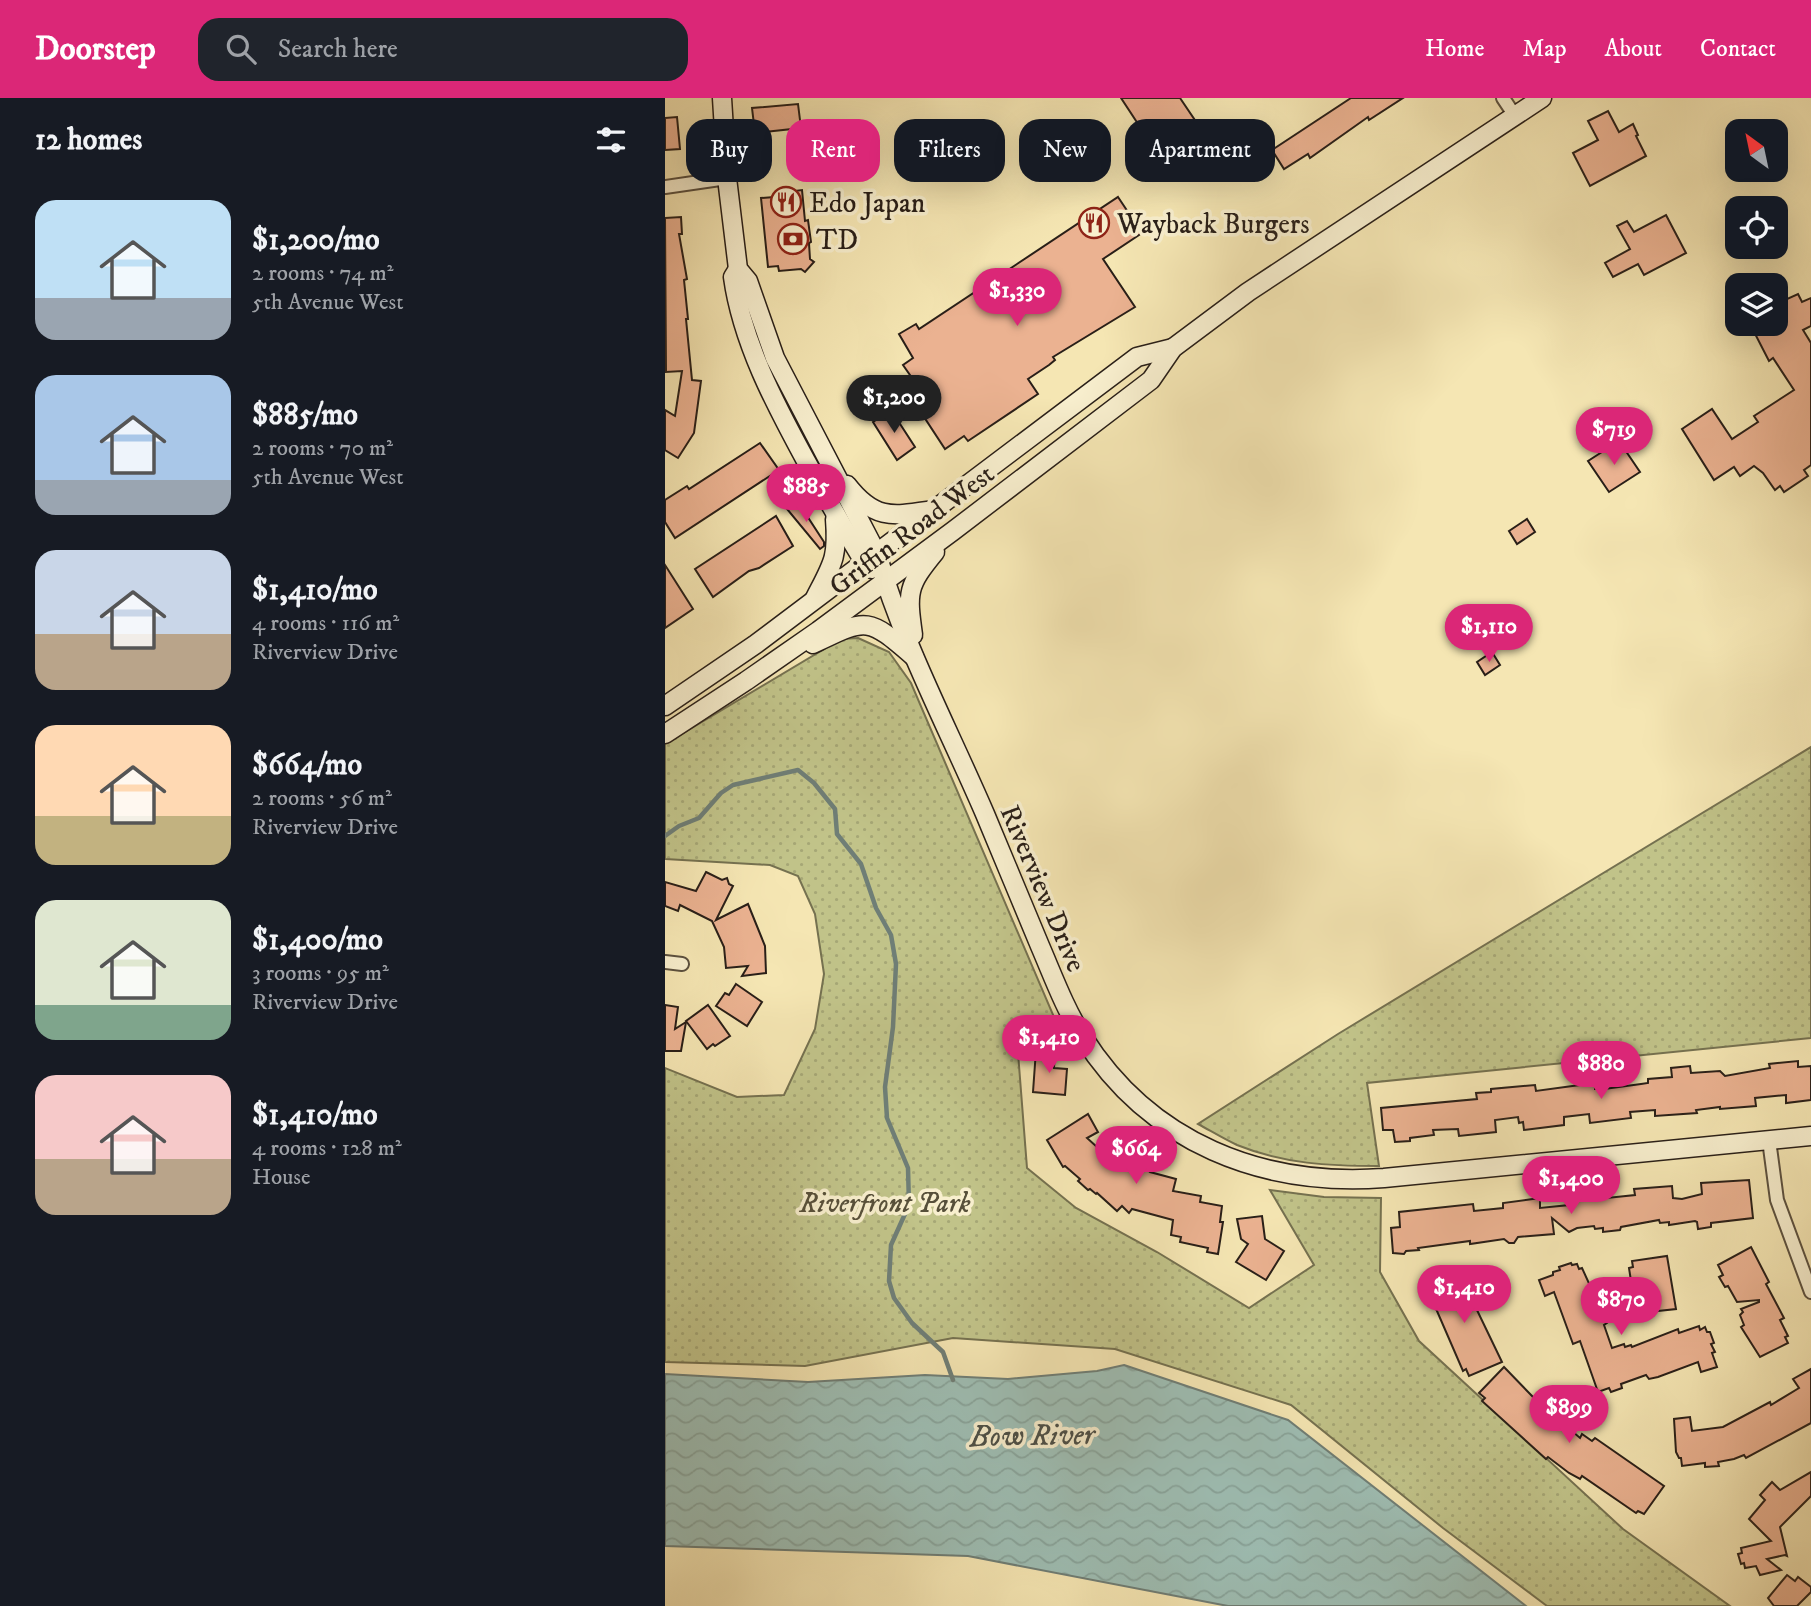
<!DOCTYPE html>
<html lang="en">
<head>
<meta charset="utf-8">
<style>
  body { margin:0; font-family:"IM FELL DW Pica",serif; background:#20242c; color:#f1f3f6; height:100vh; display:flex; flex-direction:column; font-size:26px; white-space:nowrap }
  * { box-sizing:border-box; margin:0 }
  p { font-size:23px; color:#9ea1a6 }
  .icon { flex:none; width:38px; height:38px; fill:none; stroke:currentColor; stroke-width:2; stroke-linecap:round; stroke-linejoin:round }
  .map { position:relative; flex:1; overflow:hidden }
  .details { display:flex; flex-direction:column; background:#171b24; width:665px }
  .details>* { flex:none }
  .banner { position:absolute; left:21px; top:21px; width:665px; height:63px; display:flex; gap:14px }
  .needle { width:46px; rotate:327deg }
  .buttons { position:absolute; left:1060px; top:21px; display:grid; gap:14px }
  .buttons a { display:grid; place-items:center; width:63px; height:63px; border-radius:14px; background:#171b24; box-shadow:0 7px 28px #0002; font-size:35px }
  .price { position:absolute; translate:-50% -60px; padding:0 16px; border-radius:24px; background:#db2777; color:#fff; font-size:23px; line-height:46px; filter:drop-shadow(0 2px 4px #0008) }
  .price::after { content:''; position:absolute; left:50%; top:42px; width:21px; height:16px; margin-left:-10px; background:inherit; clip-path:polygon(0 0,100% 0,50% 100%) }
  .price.selected { background:#222; color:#fff }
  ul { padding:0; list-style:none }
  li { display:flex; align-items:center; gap:21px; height:175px; padding:0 35px }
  li span { display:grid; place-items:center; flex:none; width:196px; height:140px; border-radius:21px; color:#555 }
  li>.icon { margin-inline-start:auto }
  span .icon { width:84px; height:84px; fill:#fffc; stroke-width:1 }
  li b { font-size:30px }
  h2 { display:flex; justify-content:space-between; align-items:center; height:84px; padding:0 35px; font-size:30px }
  .tag { padding:0 24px; border-radius:21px; background:#171b24; box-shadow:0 7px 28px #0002; font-size:24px; line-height:63px }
  .tag.selected { background:#db2777; color:#fff }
  header { display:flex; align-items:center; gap:42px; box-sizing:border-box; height:98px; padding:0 35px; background:#db2777; color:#fff }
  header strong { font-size:33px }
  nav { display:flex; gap:38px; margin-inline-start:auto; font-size:24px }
  .search { width:490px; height:63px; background:#20242c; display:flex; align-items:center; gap:18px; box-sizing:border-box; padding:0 24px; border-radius:21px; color:#9ea1a6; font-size:26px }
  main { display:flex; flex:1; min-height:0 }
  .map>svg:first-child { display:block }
  .grass { fill:url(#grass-dots); stroke:#757150; stroke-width:2 }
  .water { fill:url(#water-waves); stroke:#6f7e76; stroke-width:2 }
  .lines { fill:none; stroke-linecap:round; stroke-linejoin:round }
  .stream { stroke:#6f7e76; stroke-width:4.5 }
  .building { fill:#ebb291; stroke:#291f18; stroke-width:2 }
  .street-casing { stroke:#5c513f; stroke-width:16 }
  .secondary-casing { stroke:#291f18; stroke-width:21 }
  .street { stroke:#f8efce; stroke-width:12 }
  .secondary { stroke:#f8efce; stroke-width:18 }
  .labels { text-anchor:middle; stroke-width:7; stroke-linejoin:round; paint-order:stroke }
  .poi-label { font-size:28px; fill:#291f18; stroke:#f8efce; text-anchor:start }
  .street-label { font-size:28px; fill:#291f18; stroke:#f8efce }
  .park-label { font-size:28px; font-style:italic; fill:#57503a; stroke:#f8efce }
  .water-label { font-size:30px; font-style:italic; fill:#4c4f47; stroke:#f8efce }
</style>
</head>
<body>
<header>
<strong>Doorstep</strong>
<div class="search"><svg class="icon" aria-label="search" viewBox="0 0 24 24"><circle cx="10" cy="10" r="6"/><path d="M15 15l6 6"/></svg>Search here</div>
<nav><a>Home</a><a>Map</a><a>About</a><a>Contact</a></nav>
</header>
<main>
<section class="details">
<h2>12 homes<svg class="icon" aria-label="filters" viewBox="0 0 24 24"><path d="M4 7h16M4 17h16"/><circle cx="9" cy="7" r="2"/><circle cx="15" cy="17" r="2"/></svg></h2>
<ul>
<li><span style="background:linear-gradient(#bfe0f5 70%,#9aa5b1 0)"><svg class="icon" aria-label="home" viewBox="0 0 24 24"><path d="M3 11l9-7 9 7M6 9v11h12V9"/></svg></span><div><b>$1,200/mo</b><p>2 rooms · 74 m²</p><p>5th Avenue West</p></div></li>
<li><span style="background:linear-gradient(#a9c7e8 75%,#9aa5b1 0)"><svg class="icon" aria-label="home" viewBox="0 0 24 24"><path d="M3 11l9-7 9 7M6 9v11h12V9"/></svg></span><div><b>$885/mo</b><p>2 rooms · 70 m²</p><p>5th Avenue West</p></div></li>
<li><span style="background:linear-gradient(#c9d6e8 60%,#b9a48a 0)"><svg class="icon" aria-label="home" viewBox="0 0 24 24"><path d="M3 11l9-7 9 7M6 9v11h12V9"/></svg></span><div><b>$1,410/mo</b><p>4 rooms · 116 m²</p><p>Riverview Drive</p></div></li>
<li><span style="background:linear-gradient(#ffd9b3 65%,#c2b280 0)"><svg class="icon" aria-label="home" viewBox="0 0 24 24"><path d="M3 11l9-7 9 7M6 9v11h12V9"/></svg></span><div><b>$664/mo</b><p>2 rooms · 56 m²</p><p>Riverview Drive</p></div></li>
<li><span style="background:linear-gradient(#dfe7d0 75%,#7fa58c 0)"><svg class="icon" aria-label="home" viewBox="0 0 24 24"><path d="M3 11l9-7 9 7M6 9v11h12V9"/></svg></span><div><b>$1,400/mo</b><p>3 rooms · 95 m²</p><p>Riverview Drive</p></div></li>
<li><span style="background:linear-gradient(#f6c9c9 60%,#b9a48a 0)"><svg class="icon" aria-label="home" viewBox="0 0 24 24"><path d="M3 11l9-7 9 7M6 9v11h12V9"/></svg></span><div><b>$1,410/mo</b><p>4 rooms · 128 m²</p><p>House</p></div></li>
</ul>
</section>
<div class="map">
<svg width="1146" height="1508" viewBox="0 0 1146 1508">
  <defs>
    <pattern id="grass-dots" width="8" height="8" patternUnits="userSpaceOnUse" patternTransform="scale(1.75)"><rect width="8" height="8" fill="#c1c389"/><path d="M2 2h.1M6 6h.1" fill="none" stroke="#a6a776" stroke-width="1.8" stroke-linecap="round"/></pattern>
    <pattern id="water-waves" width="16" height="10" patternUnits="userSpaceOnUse" patternTransform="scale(1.75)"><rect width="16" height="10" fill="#9ebeb4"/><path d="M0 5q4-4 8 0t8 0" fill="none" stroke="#88a39a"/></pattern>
  </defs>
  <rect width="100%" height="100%" fill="#f5e6b3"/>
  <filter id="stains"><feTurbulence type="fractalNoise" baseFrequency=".00286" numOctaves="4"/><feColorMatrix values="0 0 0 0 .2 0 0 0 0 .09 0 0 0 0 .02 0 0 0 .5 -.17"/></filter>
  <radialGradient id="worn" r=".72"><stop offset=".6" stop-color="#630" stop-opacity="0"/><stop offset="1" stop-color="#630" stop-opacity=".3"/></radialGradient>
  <g class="grass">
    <polygon points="193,540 224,554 246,585 389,919 352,942 362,1070 411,1110 492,1154 584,1210 649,1167 605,1092 659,1099 716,1100 715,1174 754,1243 958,1431 1065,1508 882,1508 778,1430 626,1307 450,1251 288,1240 140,1268 0,1264 0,970 72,999 119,997 150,931 159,876 150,816 133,778 105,767 0,761 0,646 176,541"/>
    <path d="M1146 649V940L702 985 714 1068C664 1068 619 1066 572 1047 559 1041 546 1033 533 1026L673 936Z"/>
  </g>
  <polygon class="water" points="459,1267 623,1322 861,1508 563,1508 303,1458 0,1448 0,1276 143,1284 260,1277 343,1281 432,1273"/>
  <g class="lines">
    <polyline class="stream" points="0,738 14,728 34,720 56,695 68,687 133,672 149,685 170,711 172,736 196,766 211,810 226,837 231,866 228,929 220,989 222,1020 243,1070 244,1107 226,1147 224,1183 229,1200 247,1225 278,1254 288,1282"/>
  </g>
  <g class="building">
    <polygon points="456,0 515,0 544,43 500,67"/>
    <polygon points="686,0 738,0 704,22 703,19 645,60 643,56 619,71 607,52"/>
    <polygon points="133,6 136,30 90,35 87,10"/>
    <polygon points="943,13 954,34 968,26 973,37 971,38 981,58 925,88 908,55 933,42 923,23"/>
    <polygon points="12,19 15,51 0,52 0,20"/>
    <polygon points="137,92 140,123 143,122 146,144 144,145 145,161 149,164 140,174 136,171 114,173 113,168 103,169 96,100 122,98 121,94"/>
    <polygon points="453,99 477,135 438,161 470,209 388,259 390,262 384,267 363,281 373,296 303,343 299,338 280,351 244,296 254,290 238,267 248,260 234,236 251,226 254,231"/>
    <polygon points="1001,117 1021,155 979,177 973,166 948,179 940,165 965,151 952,128 962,123 969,134"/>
    <polygon points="16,119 17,136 14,136 22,181 19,182 23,221 21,221 27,282 36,283 29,335 13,360 0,352 0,312 10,318 17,273 1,274 0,120"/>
    <polygon points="1133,196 1137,204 1146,200 1146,228 1138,232 1146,245 1146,367 1139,372 1143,378 1119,394 1115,388 1110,392 1098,375 1089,368 1075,378 1069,369 1049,382 1017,331 1047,311 1067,341 1093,324 1089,318 1129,292 1108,260 1104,263 1085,226 1111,226 1111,206"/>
    <polygon points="226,312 250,349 232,362 208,324"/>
    <polygon points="954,343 975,374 944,394 923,363"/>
    <polygon points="95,345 114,372 10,440 0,424 0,402 22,388 24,391"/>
    <polygon points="133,404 159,444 159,448 155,451 122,411"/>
    <polygon points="111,418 128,448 94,470 84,473 48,499 30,471"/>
    <polygon points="862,421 870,434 852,446 844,433"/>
    <polygon points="0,467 28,511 0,530"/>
    <polygon points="827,554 835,567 820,577 812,564"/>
    <polygon points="41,774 57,782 62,780 64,786 68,788 51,822 83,806 100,848 101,875 77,878 83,868 61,870 59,849 47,823 15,807 13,813 0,808 0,784 31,793"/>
    <polygon points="71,886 97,904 82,928 51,908 60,895 64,897"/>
    <polygon points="0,907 13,909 10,931 21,924 16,953 0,953"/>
    <polygon points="43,907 65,938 50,948 48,946 42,951 21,923"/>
    <polygon points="371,952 390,953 389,970 402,971 400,997 368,994"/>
    <polygon points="1133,963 1133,969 1146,968 1146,1002 1121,1005 1121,997 1090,1000 1091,1008 1055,1011 1055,1009 1031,1012 1032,1015 990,1018 990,1012 965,1014 966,1020 925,1025 924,1016 899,1019 899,1027 859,1032 858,1024 854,1025 853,1019 830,1022 831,1034 794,1038 793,1031 768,1032 769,1037 745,1040 745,1043 730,1044 728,1032 718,1032 716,1010 812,1001 811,995 826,994 826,991 870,987 871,993 930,985 930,991 939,991 976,986 983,985 983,981 1007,979 1006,970 1025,968 1026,975 1055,973 1060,978 1105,970 1104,966"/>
    <polygon points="423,1016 433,1034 422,1040 442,1058 453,1045 485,1074 511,1081 508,1093 536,1098 535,1104 557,1108 555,1124 558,1124 553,1156 542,1154 543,1150 515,1144 516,1139 506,1137 508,1122 467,1111 464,1115 457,1108 452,1113 432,1095 431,1096 425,1091 423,1092 413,1083 415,1081 400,1068 398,1069 382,1042"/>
    <polygon points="1084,1082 1088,1120 1046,1125 1046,1129 1033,1131 1032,1124 1030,1123 1004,1127 1004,1124 995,1125 994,1122 956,1129 955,1132 938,1134 938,1130 930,1131 929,1128 912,1130 904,1134 887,1120 889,1136 853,1139 849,1145 844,1145 839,1141 805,1146 805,1143 753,1150 754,1152 741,1153 739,1156 728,1155 726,1130 735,1129 734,1114 808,1106 809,1113 838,1110 838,1105 875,1100 875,1110 904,1107 903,1098 942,1094 942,1100 970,1097 969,1091 1007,1088 1008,1100 1017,1101 1037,1096 1036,1085"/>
    <polygon points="597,1118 600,1141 619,1153 601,1182 571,1164 583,1146 576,1141 572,1121"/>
    <polygon points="1086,1149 1104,1184 1101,1186 1119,1220 1115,1222 1123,1238 1120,1239 1123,1245 1095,1259 1076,1229 1079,1227 1075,1217 1078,1214 1076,1211 1094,1204 1094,1202 1072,1204 1063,1188 1060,1189 1054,1179 1058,1177 1053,1167"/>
    <polygon points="1002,1158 1011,1211 975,1215 975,1208 971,1209 968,1183 966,1183 964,1170 968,1169 967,1163"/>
    <polygon points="906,1165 907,1167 912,1166 914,1171 917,1170 942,1225 939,1227 947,1250 959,1246 960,1249 966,1247 967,1249 1013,1231 1014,1235 1034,1228 1035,1232 1040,1229 1042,1234 1045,1234 1049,1245 1046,1246 1050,1254 1047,1255 1052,1269 1036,1274 1033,1264 993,1279 984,1281 981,1277 956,1286 957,1290 946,1294 944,1290 933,1294 915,1243 908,1246 889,1194 880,1198 874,1182 888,1177 888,1174 895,1172 894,1169"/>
    <polygon points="796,1176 800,1188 805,1186 809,1196 806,1198 811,1210 837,1264 804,1278 801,1271 798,1273 772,1213 760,1192"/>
    <polygon points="839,1269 868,1299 915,1340 917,1336 927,1343 930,1340 999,1388 979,1416 973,1413 971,1415 917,1378 915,1381 904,1375 883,1359 881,1361 817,1303 820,1300 814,1295"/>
    <polygon points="1146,1271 1146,1325 1081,1360 1079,1357 1069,1361 1053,1364 1054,1368 1040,1369 1040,1365 1017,1368 1016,1360 1014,1360 1011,1354 1009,1321 1025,1319 1027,1333 1058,1329 1105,1304 1106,1307 1134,1290 1128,1281"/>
    <polygon points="1146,1374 1146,1398 1115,1429 1122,1458 1120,1457 1102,1461 1116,1472 1095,1477 1091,1468 1080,1470 1079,1465 1076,1466 1073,1456 1077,1455 1076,1450 1106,1443 1084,1421 1100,1402 1095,1397 1107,1384 1115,1392"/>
    <polygon points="1122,1477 1130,1483 1133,1479 1146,1489 1146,1494 1132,1508 1109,1508 1103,1500"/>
  </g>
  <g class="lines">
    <g class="street-casing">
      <g id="street">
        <polyline points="838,0 850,18"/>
        <polyline points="0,89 62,80"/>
        <polyline points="0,864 17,866"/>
        <polyline points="1104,1042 1112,1102 1146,1194"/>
      </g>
    </g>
    <g class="secondary-casing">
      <g id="secondary">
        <path d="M57 0 62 80 73 171 83 183 110 260 212 456C238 546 283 630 320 716 338 760 357 804 375 848 388 878 400 911 418 939 485 1045 597 1089 719 1080L1146 1038"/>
        <path d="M73 171 68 179C77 244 110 306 141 363 160 397 179 432 200 465L207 471"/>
        <path d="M182 387C210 423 228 418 269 412"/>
        <path d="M150 500C168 465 173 460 170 421"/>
        <path d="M248 537C242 494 242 488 270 454"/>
        <path d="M148 546C202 520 202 518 249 559"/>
        <polyline points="0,608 91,546 472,259 508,250"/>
        <polyline points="0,636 81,583 153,533 288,433 486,282 508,250 583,194 877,0"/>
      </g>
    </g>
    <use href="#street" class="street"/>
    <use href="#secondary" class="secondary"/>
  </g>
  <defs>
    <g id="restaurant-ring" transform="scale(1.575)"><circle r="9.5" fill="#f8efce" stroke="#8f2418" stroke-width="1.5"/><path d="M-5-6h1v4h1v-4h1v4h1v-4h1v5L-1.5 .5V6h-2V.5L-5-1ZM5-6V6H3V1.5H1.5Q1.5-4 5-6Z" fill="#8f2418"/></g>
    <g id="bank-ring" transform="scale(1.575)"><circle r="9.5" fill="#f8efce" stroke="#8f2418" stroke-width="1.5"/><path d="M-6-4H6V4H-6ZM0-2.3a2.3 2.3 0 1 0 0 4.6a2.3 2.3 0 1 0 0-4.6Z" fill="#8f2418"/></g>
  </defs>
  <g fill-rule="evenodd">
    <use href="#restaurant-ring" x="121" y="104"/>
    <use href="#restaurant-ring" x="429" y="125"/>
    <use href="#bank-ring" x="128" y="141"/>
  </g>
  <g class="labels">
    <g class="poi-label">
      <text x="144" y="114">Edo Japan</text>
      <text x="452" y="135">Wayback Burgers</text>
      <text x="151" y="151">TD</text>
    </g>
    <g class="street-label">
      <text transform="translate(246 431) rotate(-37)" y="10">Griffin Road West</text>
      <text transform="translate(379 790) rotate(67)" y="10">Riverview Drive</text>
    </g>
    <g class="park-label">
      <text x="220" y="1114">Riverfront Park</text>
    </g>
    <g class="water-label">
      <text transform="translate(367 1337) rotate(-1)" y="10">Bow River</text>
    </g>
  </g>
  <rect width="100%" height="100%" filter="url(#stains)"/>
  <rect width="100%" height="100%" fill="url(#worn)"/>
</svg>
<div class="buttons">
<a><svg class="needle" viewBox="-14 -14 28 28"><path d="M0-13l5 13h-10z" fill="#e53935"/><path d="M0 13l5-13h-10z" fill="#9ea1a6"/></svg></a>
<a><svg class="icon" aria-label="locate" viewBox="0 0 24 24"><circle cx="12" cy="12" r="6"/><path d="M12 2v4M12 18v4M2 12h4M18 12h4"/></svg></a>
<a><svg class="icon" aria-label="layers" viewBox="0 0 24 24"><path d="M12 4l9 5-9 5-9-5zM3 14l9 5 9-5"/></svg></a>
</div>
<b class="price" style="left:352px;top:230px">$1,330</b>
<b class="price selected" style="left:229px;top:337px">$1,200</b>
<b class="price" style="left:949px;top:369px">$719</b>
<b class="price" style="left:141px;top:426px">$885</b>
<b class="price" style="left:824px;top:566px">$1,110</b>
<b class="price" style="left:384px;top:977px">$1,410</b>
<b class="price" style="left:936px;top:1003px">$880</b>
<b class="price" style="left:471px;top:1088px">$664</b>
<b class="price" style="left:906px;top:1118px">$1,400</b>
<b class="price" style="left:799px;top:1227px">$1,410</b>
<b class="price" style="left:956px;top:1239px">$870</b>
<b class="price" style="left:904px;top:1347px">$899</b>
<div class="banner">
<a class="tag">Buy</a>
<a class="tag selected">Rent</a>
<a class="tag">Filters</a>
<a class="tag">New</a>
<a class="tag">Apartment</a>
</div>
</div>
</main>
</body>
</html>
